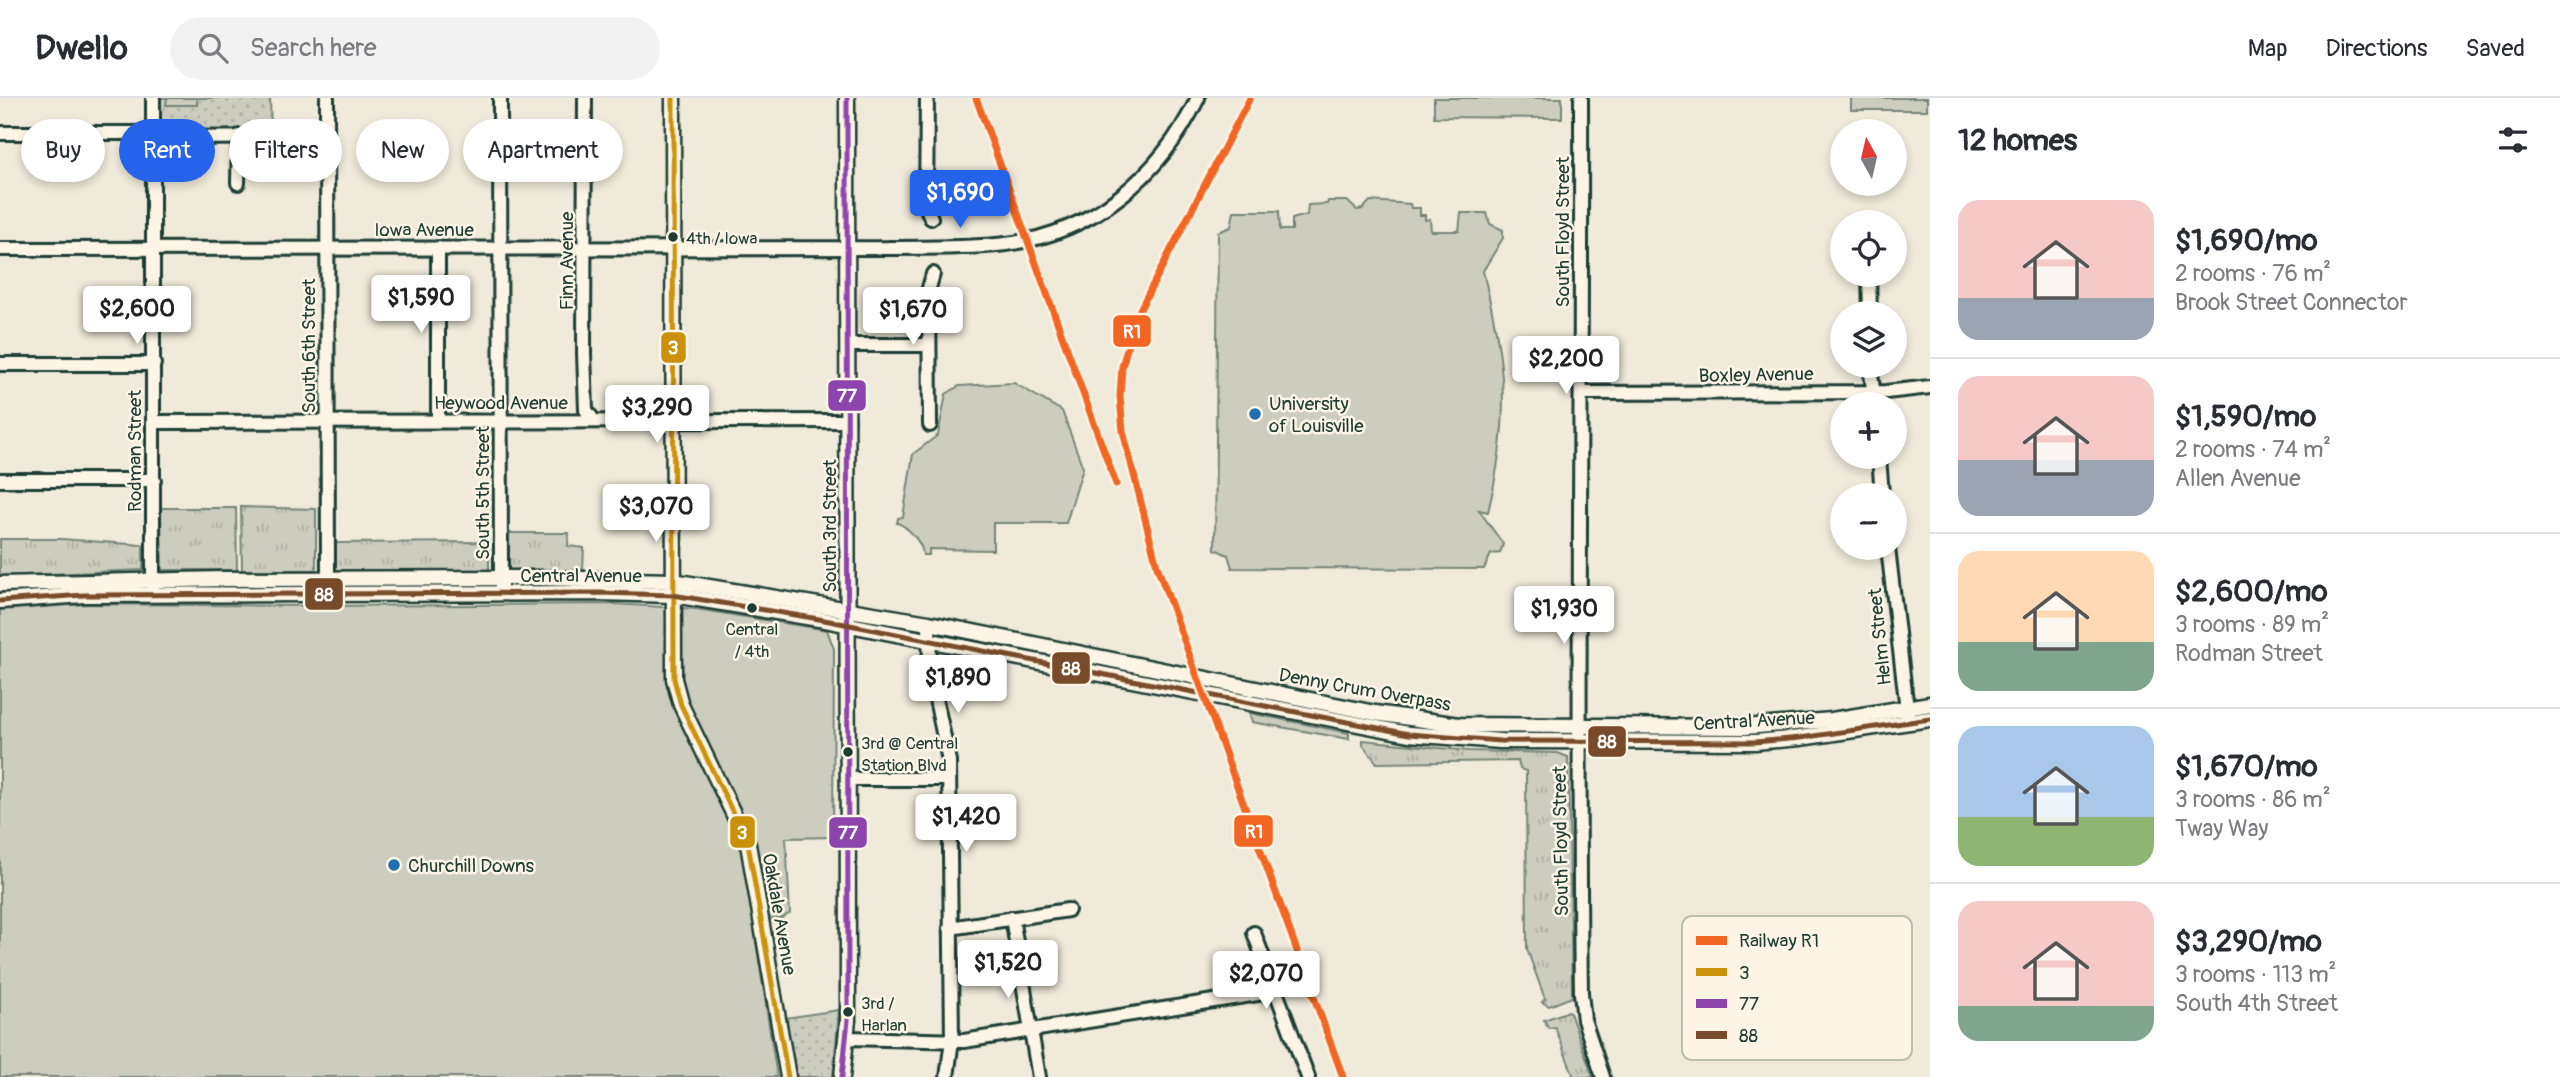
<!DOCTYPE html>
<html lang="en">
<head>
<meta charset="utf-8">
<style>
  body { margin:0; font-family:Pangolin,sans-serif; background:#f2f2f3; color:#2b2b33; height:100vh; display:flex; flex-direction:column; font-size:26px; white-space:nowrap }
  * { box-sizing:border-box; margin:0 }
  p { font-size:23px; color:#7c7c81 }
  .icon { flex:none; width:38px; height:38px; fill:none; stroke:currentColor; stroke-width:2; stroke-linecap:round; stroke-linejoin:round }
  .map { position:relative; flex:1; overflow:hidden }
  .side { display:flex; flex-direction:column; background:#fff; width:630px }
  .side>* { flex:none }
  .guide { position:absolute; left:21px; top:21px; width:665px; height:63px; display:flex; gap:14px }
  .needle { width:46px; rotate:352deg }
  .tools { position:absolute; left:1830px; top:21px; display:grid; gap:14px }
  .tools a { display:grid; place-items:center; width:77px; height:77px; border-radius:50%; background:#fff; box-shadow:0 4px 10px #0003; font-size:35px }
  .price { position:absolute; translate:-50% -60px; padding:0 16px; border-radius:7px; background:#fff; color:#222; font-size:23px; line-height:46px; filter:drop-shadow(0 2px 4px #0008) }
  .price::after { content:''; position:absolute; left:50%; top:42px; width:21px; height:16px; margin-left:-10px; background:inherit; clip-path:polygon(0 0,100% 0,50% 100%) }
  .price.on { background:#2563eb; color:#fff }
  ul { padding:0; list-style:none }
  li { display:flex; align-items:center; gap:21px; height:175px; padding:0 28px }
  li+li { border-top:2px solid #e1e1e2 }
  li span { display:grid; place-items:center; flex:none; width:196px; height:140px; border-radius:21px; color:#555 }
  li>.icon { margin-inline-start:auto }
  span .icon { width:84px; height:84px; fill:#fffc; stroke-width:1 }
  li b { font-size:30px }
  h2 { display:flex; justify-content:space-between; align-items:center; height:84px; padding:0 28px; font-size:30px }
  .pill { padding:0 24px; border-radius:32px; background:#fff; box-shadow:0 4px 10px #0003; font-size:24px; line-height:63px }
  .pill.on { background:#2563eb; color:#fff }
  header { display:flex; align-items:center; gap:42px; box-sizing:border-box; height:98px; padding:0 35px; background:#fff; border-bottom:2px solid #e1e1e2 }
  header strong { font-size:33px }
  nav { display:flex; gap:38px; margin-inline-start:auto; font-size:24px }
  .search { width:490px; height:63px; background:#f2f2f3; display:flex; align-items:center; gap:18px; box-sizing:border-box; padding:0 24px; border-radius:38px; color:#7c7c81; font-size:26px }
  main { display:flex; flex:1; min-height:0 }
  .map>svg:first-child { display:block }
  .grass { fill:url(#grass-tufts); stroke:#76857a; stroke-width:2 }
  .park { fill:url(#park-dots); stroke:#76857a; stroke-width:2 }
  .pitch { fill:#cccdbf; stroke:#76857a; stroke-width:2 }
  .lines { fill:none; stroke-linecap:round; stroke-linejoin:round }
  .minor-casing { stroke:#1f3d34; stroke-width:18 }
  .major-casing { stroke:#1f3d34; stroke-width:19 }
  .minor { stroke:#fcf5e5; stroke-width:12 }
  .major { stroke:#fcf5e5; stroke-width:14 }
  .bus-1-casing { stroke:#fcf5e5; stroke-width:10 }
  .bus-2-casing { stroke:#fcf5e5; stroke-width:10 }
  .bus-3-casing { stroke:#fcf5e5; stroke-width:10 }
  .bus-1 { stroke:#cc910a; stroke-width:5 }
  .bus-2 { stroke:#8e44ad; stroke-width:5 }
  .bus-3 { stroke:#7a4b2a; stroke-width:5 }
  .rail-1-casing { stroke:#fcf5e5; stroke-width:12 }
  .rail-1 { stroke:#f26522; stroke-width:7 }
  .bus-dot { fill:#1f3d34; stroke:#fcf5e5; stroke-width:2.5 }
  .poi-dot { fill:#1f6fb2; stroke:#fcf5e5; stroke-width:2.5 }
  .labels { text-anchor:middle; stroke-width:5; stroke-linejoin:round; paint-order:stroke }
  .bus-label { font-size:17px; fill:#1f3d34; stroke:#fcf5e5; text-anchor:start }
  .street-label { font-size:19px; fill:#1f3d34; stroke:#fcf5e5 }
  .poi-label { font-size:19px; fill:#1f3d34; stroke:#fcf5e5; text-anchor:start }
  .key { fill:#fcf5e5; stroke:#babeb0; stroke-width:2 }
  .key-label { font-size:19px; fill:#1f3d34 }
  .line-badge { stroke:#fcf5e5; stroke-width:2.5 }
  .badge-label { font-size:19px; text-anchor:middle; font-weight:bold; fill:#fff }
</style>
</head>
<body>
<header>
<strong>Dwello</strong>
<div class="search"><svg class="icon" aria-label="search" viewBox="0 0 24 24"><circle cx="10" cy="10" r="6"/><path d="M15 15l6 6"/></svg>Search here</div>
<nav><a>Map</a><a>Directions</a><a>Saved</a></nav>
</header>
<main>
<div class="map">
<svg width="1930" height="979" viewBox="0 0 1930 979">
  <defs>
    <pattern id="grass-tufts" width="24" height="20" patternUnits="userSpaceOnUse" patternTransform="scale(1.75)"><rect width="24" height="20" fill="#cccdbf"/><path d="M3 7l-1-3M5 7V3M7 7l1-3M15 17l-1-3M17 17v-4M19 17l1-3" fill="none" stroke="#afb1a5"/></pattern>
    <pattern id="park-dots" width="8" height="8" patternUnits="userSpaceOnUse" patternTransform="scale(1.75)"><rect width="8" height="8" fill="#cccdbf"/><path d="M2 2h.1M6 6h.1" fill="none" stroke="#afb1a5" stroke-width="1.8" stroke-linecap="round"/></pattern>
  </defs>
  <rect width="100%" height="100%" fill="#efeada"/>
  <filter id="ink" filterUnits="userSpaceOnUse"><feTurbulence type="fractalNoise" baseFrequency=".0143" numOctaves="2"/><feDisplacementMap in="SourceGraphic" scale="14" xChannelSelector="R" yChannelSelector="G"/><feConvolveMatrix kernelMatrix="1 2 1 2 8 2 1 2 1" color-interpolation-filters="sRGB"/></filter>
  <g filter="url(#ink)">
    <g class="grass">
      <polygon points="241,409 316,411 316,472 242,472"/>
      <polygon points="161,410 236,410 237,472 162,472"/>
      <polygon points="509,435 569,435 568,448 584,450 583,472 509,472"/>
      <polygon points="0,441 61,441 143,447 143,472 0,478"/>
      <polygon points="489,444 489,472 336,472 336,445"/>
      <polygon points="1042,553 1130,570 1129,575 1041,558"/>
      <polygon points="1249,615 1349,635 1349,641 1252,624"/>
      <polygon points="1363,642 1469,653 1558,655 1568,659 1572,899 1549,908 1542,904 1545,901 1527,851 1526,673 1520,671 1518,663 1377,665 1363,647"/>
      <polygon points="1569,913 1570,915 1593,979 1574,979 1555,929 1549,930 1544,922"/>
    </g>
    <g class="park">
      <polygon points="161,0 270,0 271,36 161,38"/>
      <polygon points="839,912 833,979 795,979 785,920"/>
    </g>
    <g class="pitch">
      <polygon points="167,0 197,0 197,7 166,7"/>
      <polygon points="1434,0 1562,0 1562,20 1434,19"/>
      <rect x="1851" y="0" width="76" height="12"/>
      <path d="M1328 103H1347L1357 112 1363 111 1370 103 1410 106 1411 110H1420V117H1425V122L1430 121 1431 133H1459L1461 115H1487L1490 126 1503 132V140L1483 173C1506 269 1511 318 1488 414L1479 412 1503 446 1500 455 1491 456 1484 471 1232 470 1228 457 1215 451 1218 134 1231 129 1234 113H1279L1280 132H1292V121L1307 117 1308 107 1327 106Z"/>
      <path d="M1014 285 1062 313 1083 370 1066 425H993V452L929 451V457H923C923 446 908 428 897 425L898 420 903 419 913 356 938 337 946 296 959 288Z"/>
      <polygon points="86,506 312,508 614,506 696,511 827,532 834,551 833,739 786,740 790,815 782,820 753,824 777,979 0,979 0,512"/>
    </g>
    <g class="lines">
      <g class="minor-casing">
        <g id="minor">
          <polyline points="153,0 153,490"/>
          <polyline points="327,0 328,490"/>
          <polyline points="500,0 501,490"/>
          <polyline points="585,0 584,255 586,312 594,323"/>
          <polyline points="927,0 926,108 931,120"/>
          <path d="M1581 0C1582 298 1577 597 1581 895L1584 922 1603 979"/>
          <polyline points="0,35 153,35 159,40 327,39"/>
          <polyline points="238,85 239,38"/>
          <path d="M0 151 888 150C927 149 967 151 1006 146 1094 135 1160 78 1198 0"/>
          <polyline points="1869,177 1870,215"/>
          <polyline points="848,247 929,247"/>
          <polyline points="0,266 154,266"/>
          <polyline points="1870,268 1875,306"/>
          <polyline points="1582,295 1886,294 1930,289"/>
          <polyline points="438,323 438,150"/>
          <polyline points="154,324 848,323"/>
          <polyline points="930,327 929,190 933,176"/>
          <polyline points="1879,359 1882,397"/>
          <polyline points="0,382 154,382"/>
          <polyline points="1888,450 1908,620"/>
          <polyline points="929,525 930,573 949,663 952,942 947,979"/>
          <polyline points="849,681 949,681"/>
          <polyline points="1012,820 1039,979"/>
          <polyline points="950,830 1068,812"/>
          <polyline points="1254,835 1308,979"/>
          <polyline points="847,940 964,943 1276,893"/>
        </g>
      </g>
      <g class="major-casing">
        <g id="major">
          <polyline points="673,0 674,581 681,607 748,746 788,979"/>
          <polyline points="0,486 223,481 539,480 673,483 929,525 1375,615 1459,627 1745,629 1832,622 1930,606"/>
          <polyline points="0,503 84,497 599,495 673,497 819,521 1409,636 1500,643 1755,644 1800,640 1930,621"/>
          <polyline points="842,979 848,922 847,0"/>
        </g>
      </g>
      <use href="#minor" class="minor"/>
      <use href="#major" class="major"/>
      <g class="bus-1-casing">
        <polyline id="bus-1" points="673,0 674,581 681,607 748,746 788,979"/>
      </g>
      <g class="bus-2-casing">
        <polyline id="bus-2" points="842,979 848,922 847,0"/>
      </g>
      <g class="bus-3-casing">
        <polyline id="bus-3" points="0,503 84,497 599,495 673,497 819,521 1409,636 1500,643 1755,644 1800,640 1930,621"/>
      </g>
      <use href="#bus-1" class="bus-1"/>
      <use href="#bus-2" class="bus-2"/>
      <use href="#bus-3" class="bus-3"/>
      <g class="rail-1-casing">
        <g id="rail-1">
          <polyline points="976,0 1116,386"/>
          <polyline points="1250,0 1135,221 1122,269 1120,298 1123,333 1157,468 1343,979"/>
        </g>
      </g>
      <use href="#rail-1" class="rail-1"/>
    </g>
  </g>
  <g class="bus-dot">
    <circle cx="673" cy="139" r="6"/>
    <circle cx="752" cy="510" r="6"/>
    <circle cx="848" cy="654" r="6"/>
    <circle cx="848" cy="914" r="6"/>
  </g>
  <g class="poi-dot">
    <circle cx="1255" cy="316" r="7"/>
    <circle cx="394" cy="767" r="7"/>
  </g>
  <g class="labels">
    <g class="bus-label">
      <text x="686" y="146">4th / Iowa</text>
      <text x="752" y="537" text-anchor="middle">Central<tspan x="752" dy="22">/ 4th</tspan></text>
      <text x="861" y="651">3rd @ Central<tspan x="861" dy="22">Station Blvd</tspan></text>
      <text x="861" y="911">3rd /<tspan x="861" dy="22">Harlan</tspan></text>
    </g>
    <g class="street-label">
      <text x="424" y="138">Iowa Avenue</text>
      <text transform="translate(1562 134) rotate(-90)" y="7">South Floyd Street</text>
      <text transform="translate(566 163) rotate(-90)" y="7">Finn Avenue</text>
      <text transform="translate(308 248) rotate(-90)" y="7">South 6th Street</text>
      <text transform="translate(1756 276) rotate(-1)" y="7">Boxley Avenue</text>
      <text x="501" y="311">Heywood Avenue</text>
      <text transform="translate(134 353) rotate(-90)" y="7">Rodman Street</text>
      <text transform="translate(482 395) rotate(-90)" y="7">South 5th Street</text>
      <text transform="translate(829 428) rotate(-90)" y="7">South 3rd Street</text>
      <text x="581" y="484">Central Avenue</text>
      <text transform="translate(1879 539) rotate(-96)" y="7">Helm Street</text>
      <text transform="translate(1365 591) rotate(10)" y="7">Denny Crum Overpass</text>
      <text transform="translate(1754 622) rotate(-3)" y="7">Central Avenue</text>
      <text transform="translate(1560 743) rotate(-91)" y="7">South Floyd Street</text>
      <text transform="translate(780 816) rotate(80)" y="7">Oakdale Avenue</text>
    </g>
    <g class="poi-label">
      <text x="1269" y="312">University<tspan x="1269" dy="22">of Louisville</tspan></text>
      <text x="408" y="774">Churchill Downs</text>
    </g>
  </g>
  <rect x="1682" y="818" width="230" height="144" rx="10" class="key"/>
  <rect x="1696" y="838" width="31" height="9" fill="#f26522"/>
  <rect x="1696" y="870" width="31" height="8" fill="#cc910a"/>
  <rect x="1696" y="901" width="31" height="9" fill="#8e44ad"/>
  <rect x="1696" y="933" width="31" height="8" fill="#7a4b2a"/>
  <g class="key-label">
    <text x="1739" y="849">Railway R1</text>
    <text x="1739" y="881">3</text>
    <text x="1739" y="912">77</text>
    <text x="1739" y="944">88</text>
  </g>
  <g class="line-badge">
    <rect x="1112" y="216" width="40" height="34" rx="7" fill="#f26522"/>
    <rect x="660" y="233" width="27" height="33" rx="7" fill="#cc910a"/>
    <rect x="827" y="281" width="40" height="33" rx="7" fill="#8e44ad"/>
    <rect x="304" y="479" width="40" height="34" rx="7" fill="#7a4b2a"/>
    <rect x="1051" y="553" width="40" height="34" rx="7" fill="#7a4b2a"/>
    <rect x="1587" y="627" width="40" height="33" rx="7" fill="#7a4b2a"/>
    <rect x="1233" y="716" width="41" height="34" rx="7" fill="#f26522"/>
    <rect x="729" y="717" width="27" height="34" rx="7" fill="#cc910a"/>
    <rect x="828" y="718" width="40" height="33" rx="7" fill="#8e44ad"/>
  </g>
  <g class="badge-label">
    <text x="1132" y="240">R1</text>
    <text x="673" y="256">3</text>
    <text x="847" y="304">77</text>
    <text x="324" y="503">88</text>
    <text x="1071" y="577">88</text>
    <text x="1607" y="650">88</text>
    <text x="1254" y="740">R1</text>
    <text x="742" y="741">3</text>
    <text x="848" y="741">77</text>
  </g>
</svg>
<div class="tools">
<a><svg class="needle" viewBox="-14 -14 28 28"><path d="M0-13l5 13h-10z" fill="#e53935"/><path d="M0 13l5-13h-10z" fill="#7c7c81"/></svg></a>
<a><svg class="icon" aria-label="locate" viewBox="0 0 24 24"><circle cx="12" cy="12" r="6"/><path d="M12 2v4M12 18v4M2 12h4M18 12h4"/></svg></a>
<a><svg class="icon" aria-label="layers" viewBox="0 0 24 24"><path d="M12 4l9 5-9 5-9-5zM3 14l9 5 9-5"/></svg></a>
<a>+</a>
<a>−</a>
</div>
<b class="price on" style="left:960px;top:132px">$1,690</b>
<b class="price" style="left:421px;top:237px">$1,590</b>
<b class="price" style="left:137px;top:248px">$2,600</b>
<b class="price" style="left:913px;top:249px">$1,670</b>
<b class="price" style="left:1566px;top:298px">$2,200</b>
<b class="price" style="left:657px;top:347px">$3,290</b>
<b class="price" style="left:656px;top:446px">$3,070</b>
<b class="price" style="left:1564px;top:548px">$1,930</b>
<b class="price" style="left:958px;top:617px">$1,890</b>
<b class="price" style="left:966px;top:756px">$1,420</b>
<b class="price" style="left:1008px;top:902px">$1,520</b>
<b class="price" style="left:1266px;top:913px">$2,070</b>
<div class="guide">
<a class="pill">Buy</a>
<a class="pill on">Rent</a>
<a class="pill">Filters</a>
<a class="pill">New</a>
<a class="pill">Apartment</a>
</div>
</div>
<section class="side">
<h2>12 homes<svg class="icon" aria-label="filters" viewBox="0 0 24 24"><path d="M4 7h16M4 17h16"/><circle cx="9" cy="7" r="2"/><circle cx="15" cy="17" r="2"/></svg></h2>
<ul>
<li><span style="background:linear-gradient(#f6c9c9 70%,#9aa5b1 0)"><svg class="icon" aria-label="home" viewBox="0 0 24 24"><path d="M3 11l9-7 9 7M6 9v11h12V9"/></svg></span><div><b>$1,690/mo</b><p>2 rooms · 76 m²</p><p>Brook Street Connector</p></div></li>
<li><span style="background:linear-gradient(#f6c9c9 60%,#9aa5b1 0)"><svg class="icon" aria-label="home" viewBox="0 0 24 24"><path d="M3 11l9-7 9 7M6 9v11h12V9"/></svg></span><div><b>$1,590/mo</b><p>2 rooms · 74 m²</p><p>Allen Avenue</p></div></li>
<li><span style="background:linear-gradient(#ffd9b3 65%,#7fa58c 0)"><svg class="icon" aria-label="home" viewBox="0 0 24 24"><path d="M3 11l9-7 9 7M6 9v11h12V9"/></svg></span><div><b>$2,600/mo</b><p>3 rooms · 89 m²</p><p>Rodman Street</p></div></li>
<li><span style="background:linear-gradient(#a9c7e8 65%,#8fb573 0)"><svg class="icon" aria-label="home" viewBox="0 0 24 24"><path d="M3 11l9-7 9 7M6 9v11h12V9"/></svg></span><div><b>$1,670/mo</b><p>3 rooms · 86 m²</p><p>Tway Way</p></div></li>
<li><span style="background:linear-gradient(#f6c9c9 75%,#7fa58c 0)"><svg class="icon" aria-label="home" viewBox="0 0 24 24"><path d="M3 11l9-7 9 7M6 9v11h12V9"/></svg></span><div><b>$3,290/mo</b><p>3 rooms · 113 m²</p><p>South 4th Street</p></div></li>
</ul>
</section>
</main>
</body>
</html>
